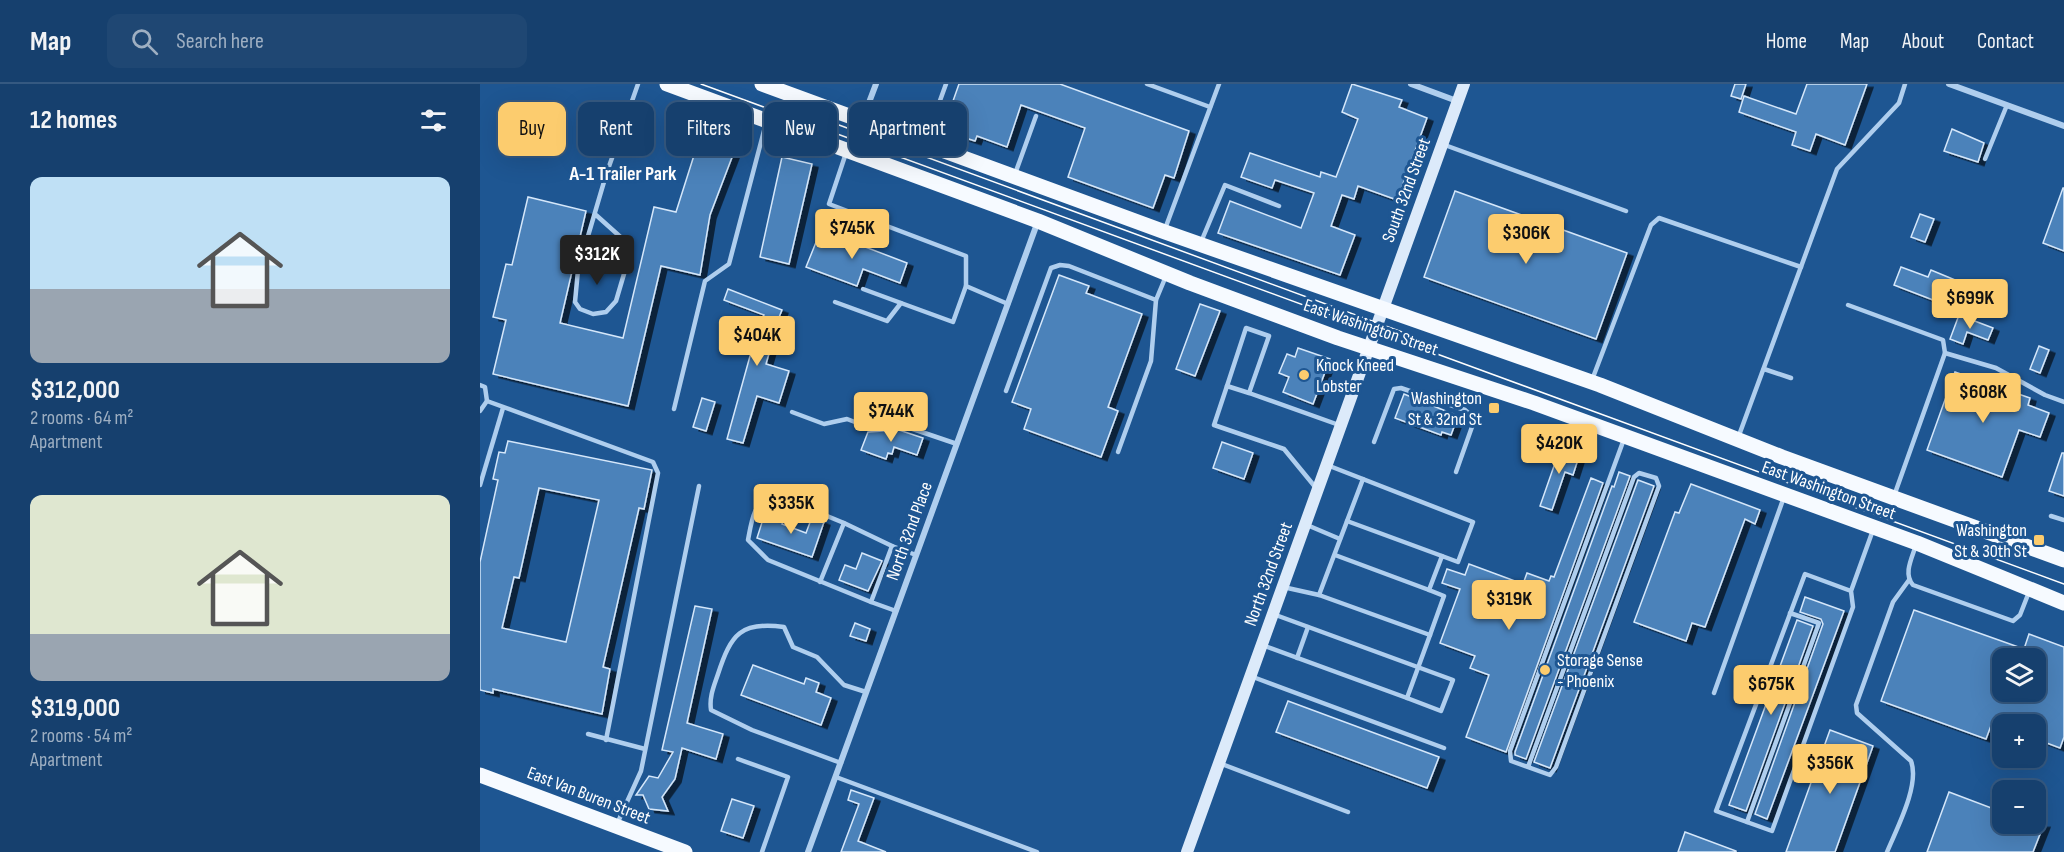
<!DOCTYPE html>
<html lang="en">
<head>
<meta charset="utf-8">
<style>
  body { margin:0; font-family:"Sofia Sans Condensed",sans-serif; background:#1f4773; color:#f1f3f6; height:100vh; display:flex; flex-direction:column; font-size:22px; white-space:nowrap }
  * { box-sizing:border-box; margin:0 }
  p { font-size:20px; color:#9eafc2 }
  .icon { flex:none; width:33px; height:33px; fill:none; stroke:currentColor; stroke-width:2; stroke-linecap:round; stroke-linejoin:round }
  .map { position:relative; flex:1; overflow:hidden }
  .drawer { display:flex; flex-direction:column; background:#16406e; width:480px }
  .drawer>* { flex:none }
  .top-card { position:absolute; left:18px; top:18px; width:570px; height:54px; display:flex; gap:12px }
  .tools { position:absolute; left:1512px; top:564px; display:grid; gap:12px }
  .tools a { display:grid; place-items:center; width:54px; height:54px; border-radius:12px; background:#16406e; box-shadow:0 6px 24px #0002,0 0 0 2px #355981; font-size:30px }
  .price { position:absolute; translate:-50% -51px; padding:0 14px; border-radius:6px; background:#fccc6e; color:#111; font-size:20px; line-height:39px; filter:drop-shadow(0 2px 3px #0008) }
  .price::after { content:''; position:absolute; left:50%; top:36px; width:18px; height:14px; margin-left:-9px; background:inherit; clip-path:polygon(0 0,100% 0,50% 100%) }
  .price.selected { background:#222; color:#fff }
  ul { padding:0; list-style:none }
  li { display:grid; align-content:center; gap:12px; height:318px; padding:0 30px }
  li span { display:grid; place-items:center; height:186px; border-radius:12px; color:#555 }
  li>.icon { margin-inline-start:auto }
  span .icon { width:108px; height:108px; fill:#fffc; stroke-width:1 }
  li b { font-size:26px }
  h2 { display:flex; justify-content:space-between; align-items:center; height:72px; padding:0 30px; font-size:26px }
  .chip { padding:0 21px; border-radius:12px; background:#16406e; box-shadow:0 6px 24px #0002,0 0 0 2px #355981; font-size:21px; line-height:54px }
  .chip.selected { background:#fccc6e; color:#111 }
  header { display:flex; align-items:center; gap:36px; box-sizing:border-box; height:84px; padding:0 30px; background:#16406e; border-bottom:2px solid #355981 }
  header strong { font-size:28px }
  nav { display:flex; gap:33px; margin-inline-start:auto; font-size:21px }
  .search { width:420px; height:54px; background:#1f4773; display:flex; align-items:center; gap:15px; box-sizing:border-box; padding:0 21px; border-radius:12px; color:#9eafc2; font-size:22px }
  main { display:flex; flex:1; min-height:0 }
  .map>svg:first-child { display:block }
  .building { fill:#4b82ba; stroke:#d5e7fa; stroke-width:1.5; fill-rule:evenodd; filter:url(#shadow) }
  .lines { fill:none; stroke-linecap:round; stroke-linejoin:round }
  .service { stroke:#afceee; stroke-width:4.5 }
  .minor { stroke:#afceee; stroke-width:6 }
  .secondary { stroke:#dceafa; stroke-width:12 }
  .primary { stroke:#f6faff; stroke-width:15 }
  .tram { stroke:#fff; stroke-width:1.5 }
  .poi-dot { fill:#fccc6e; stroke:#1e5692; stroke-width:2 }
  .labels { text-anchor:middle; stroke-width:6; stroke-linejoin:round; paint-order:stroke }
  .street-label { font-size:18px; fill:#fff; stroke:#1e5692 }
  .poi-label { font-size:18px; fill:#fff; stroke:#1e5692; text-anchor:start }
  .neighbourhood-label { font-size:20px; font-weight:bold; fill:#fff; stroke:#1e5692 }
</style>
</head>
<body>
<header>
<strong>Map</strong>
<div class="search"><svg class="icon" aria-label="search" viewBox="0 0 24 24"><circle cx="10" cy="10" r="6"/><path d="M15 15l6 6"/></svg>Search here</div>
<nav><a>Home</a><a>Map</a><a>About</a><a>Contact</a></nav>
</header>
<main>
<section class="drawer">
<h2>12 homes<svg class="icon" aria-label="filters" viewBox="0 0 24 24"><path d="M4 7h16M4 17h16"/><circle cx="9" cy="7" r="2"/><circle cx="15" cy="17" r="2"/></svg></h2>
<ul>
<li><span style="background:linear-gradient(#bfe0f5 60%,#9aa5b1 0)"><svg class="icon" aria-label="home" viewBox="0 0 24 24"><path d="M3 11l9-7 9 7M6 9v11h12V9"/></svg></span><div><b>$312,000</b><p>2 rooms · 64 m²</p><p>Apartment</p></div></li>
<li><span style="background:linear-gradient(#dfe7d0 75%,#9aa5b1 0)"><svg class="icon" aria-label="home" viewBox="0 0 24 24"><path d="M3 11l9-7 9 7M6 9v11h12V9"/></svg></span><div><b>$319,000</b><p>2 rooms · 54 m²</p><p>Apartment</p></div></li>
</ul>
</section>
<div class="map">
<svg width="1584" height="768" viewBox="0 0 1584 768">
  <defs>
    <filter id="shadow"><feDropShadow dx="6" dy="3.5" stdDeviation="0" flood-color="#0009"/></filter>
  </defs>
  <rect width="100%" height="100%" fill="#1e5692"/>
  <g class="building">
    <polygon points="479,0 580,0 709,47 694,94 685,91 673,124 588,93 605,44 541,21 527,63 497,52 495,57 470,49 480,20 473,17"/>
    <polygon points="872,0 922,16 919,23 947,34 917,116 878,102 874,115 862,111 851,142 875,151 860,191 738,149 750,117 821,144 834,109 795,96 792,104 761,93 770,69 840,93 841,88 856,93 878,35 862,28"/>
    <polygon points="1255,0 1266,0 1261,15 1251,12"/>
    <polygon points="1327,0 1387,0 1365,61 1336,50 1330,67 1312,61 1316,48 1259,28 1264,12 1316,30"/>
    <polygon points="223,43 259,55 230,131 220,191 181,182 148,322 13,290 26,236 13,233 26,180 32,181 48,113 106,127 80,239 143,254 174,123 196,128"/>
    <polygon points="1472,45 1504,59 1498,78 1464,67"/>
    <polygon points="302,73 332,80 309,180 280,173"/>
    <polygon points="1583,104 1584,104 1584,167 1563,159"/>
    <polygon points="975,107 1147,169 1116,255 944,193"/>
    <polygon points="1440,130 1454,135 1445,158 1431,153"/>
    <polygon points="341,146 427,179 420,199 383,185 377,202 326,183"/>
    <polygon points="1421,183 1448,193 1451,186 1475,196 1466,221 1414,201"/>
    <polygon points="579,191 609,202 606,209 662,230 628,323 638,327 621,373 544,345 551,325 532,318"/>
    <polygon points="248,205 302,226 289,258 292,259 286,280 309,287 299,319 277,312 263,359 247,355 275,254 284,231 244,216"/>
    <polygon points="720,220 740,227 715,292 696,285"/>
    <polygon points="1479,231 1513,244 1508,256 1487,248 1483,260 1470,255"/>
    <polygon points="1559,262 1569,266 1560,289 1550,285"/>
    <polygon points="818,264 850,275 833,320 803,308 809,293 799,289 807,270 815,273"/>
    <polygon points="1475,288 1550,314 1548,321 1569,329 1560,353 1539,346 1522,393 1447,366"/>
    <polygon points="924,310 978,332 971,351 962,348 961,351 915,334"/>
    <polygon points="222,314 235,318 226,347 213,343"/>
    <polygon points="419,346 443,354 437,371 414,363 412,370 408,369 406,375 381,366 388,348"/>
    <path d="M28 357 172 386 164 425 159 424 123 583 130 585 122 630 13 605V609L0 606V478L18 396 13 395 19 368 25 369ZM59 404 119 416 86 558 22 544 34 493 39 494Z"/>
    <polygon points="742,358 773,369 764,395 733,384"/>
    <polygon points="1081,362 1100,369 1093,391 1085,388 1072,426 1060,422"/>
    <polygon points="1582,369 1584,369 1584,412 1569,407"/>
    <polygon points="1139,388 1150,392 1046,675 1035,671 1035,668 1132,402 1134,403"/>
    <polygon points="1111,394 1123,399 1026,668 986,653 1009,591 990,584 995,572 960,559 980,505 962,499 967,485 985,491 989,480 1043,500 1047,489 1069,497 1071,492 1074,493"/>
    <polygon points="1158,396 1174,402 1070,684 1054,678"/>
    <polygon points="1211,400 1280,426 1275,440 1265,435 1225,543 1212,539 1206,557 1154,538 1195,428 1199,429"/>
    <polygon points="285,429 303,436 302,440 326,449 332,433 344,438 332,473 277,454"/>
    <polygon points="382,469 402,477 388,507 359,496 365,481 376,485"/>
    <polygon points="1325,513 1364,527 1287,735 1275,730 1343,540 1341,535 1320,528"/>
    <polygon points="215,522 232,525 207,639 243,650 236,675 202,664 195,695 182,713 188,727 169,725 163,711 156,711 169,692 178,694 193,668 182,666"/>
    <path d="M1434 526 1544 565 1549 550 1584 563V653L1580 664 1556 655V640H1522V643L1512 639 1506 655 1401 617ZM1522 574H1556V608H1522Z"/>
    <polygon points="1317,536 1333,542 1266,727 1249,721"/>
    <polygon points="375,539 390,545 386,557 370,552"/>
    <polygon points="273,581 324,600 326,594 339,599 336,608 351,614 341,641 261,611"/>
    <polygon points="808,617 959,673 947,704 796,648"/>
    <polygon points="1350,646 1393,662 1355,768 1306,768"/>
    <polygon points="371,706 394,714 378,757 406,768 361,768 379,720 368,716"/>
    <polygon points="1469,708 1522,728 1522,740 1564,740 1553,768 1447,768"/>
    <polygon points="252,715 274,722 263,754 241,747"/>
    <polygon points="1205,748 1256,767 1256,768 1198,768"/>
  </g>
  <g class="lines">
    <g class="service">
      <polyline points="667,0 730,23"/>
      <polyline points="445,58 466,0"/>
      <polyline points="962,60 1146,127"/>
      <polyline points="366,69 349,120 486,172 486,202 528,220"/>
      <polyline points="1505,75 1527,21"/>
      <polyline points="535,90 556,32"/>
      <polyline points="116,131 145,157 149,173 136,217 126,228 113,230 100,225 95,218 98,186 126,91 158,0"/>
      <polyline points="685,145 739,0"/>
      <polyline points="721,158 745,101 799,122"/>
      <polyline points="383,205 421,219"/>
      <polyline points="355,218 407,237 421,219 473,238 486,202"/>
      <polyline points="1368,221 1463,256 1465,269 1414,412"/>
      <polyline points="1465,269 1516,284 1565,311 1584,318"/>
      <polyline points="1284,285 1311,294"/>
      <polyline points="1112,296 1171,141 1179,134 1321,183"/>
      <polyline points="0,301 5,303 7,317 0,327"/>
      <polyline points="747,302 766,244 789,252 769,309 859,341"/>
      <polyline points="526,307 571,184 580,181 589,182 676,216 686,192"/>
      <polyline points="769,309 747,302 734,341 804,365 836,404"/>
      <polyline points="7,317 173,378 178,389 126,656"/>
      <polyline points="194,325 225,197 249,180 286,39"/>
      <polyline points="312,328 344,340 367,335 388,343 421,341 477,360"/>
      <polyline points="1258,354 1357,85 1419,19 1425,0"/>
      <polyline points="894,358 914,305 921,304 985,326 992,332 993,340 976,388"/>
      <polyline points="638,368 671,277 676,216"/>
      <polyline points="0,401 23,324"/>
      <polyline points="1571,432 1584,436"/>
      <polyline points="867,437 962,472"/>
      <polyline points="827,441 860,455"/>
      <path d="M1436 461C1432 474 1423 490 1433 501L1533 537 1540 531 1549 508"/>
      <polyline points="855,471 949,506"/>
      <polyline points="340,498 364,439"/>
      <polyline points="803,503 839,511 950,551 964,512 949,506 962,472 978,478 993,438 847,381"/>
      <polyline points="1371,507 1325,490 1236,727 1292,747 1373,523 1371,507 1393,446"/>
      <polyline points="839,511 883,395"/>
      <path d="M391 518 288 476 268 456C272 435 273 422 291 409L364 439 412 462"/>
      <polyline points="416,527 391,518 412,462 436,471"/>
      <polyline points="793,530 973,596 961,627 927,614"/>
      <polyline points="782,561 927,614 950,551"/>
      <polyline points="817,574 828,543"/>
      <polyline points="773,593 964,664"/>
      <polyline points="1234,609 1304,413"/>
      <polyline points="108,650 165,665"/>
      <polyline points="258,675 308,693 282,768"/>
      <path d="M361 679 272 646 231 626C229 613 234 602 238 590 251 550 261 537 304 543L313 563 337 573 364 601 386 608"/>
      <polyline points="739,679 868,728"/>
      <polyline points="1048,683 1154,393 1159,389 1176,394 1179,402 1076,683 1070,691 1031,677 1030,667 1144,355"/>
      <polyline points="356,693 557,768"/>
      <polyline points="1267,738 1339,539 1310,529"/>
      <polyline points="137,740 161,687 219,402"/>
      <path d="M1407 768C1417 744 1440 701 1431 677L1377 629 1376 621 1413 518 1429 496"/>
    </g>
    <g class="minor">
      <polyline points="931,0 977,17"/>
      <polyline points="1469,0 1584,42"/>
      <polyline points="382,37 396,0"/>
      <polyline points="328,768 558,137"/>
    </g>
    <polyline class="secondary" points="707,768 984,0"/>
    <g class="primary">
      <polyline points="187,0 558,137 710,199 858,254 1054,319 1437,459 1584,519"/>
      <polyline points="282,0 685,148 1120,301 1302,373 1584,476"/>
      <polyline points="0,691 205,768"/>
    </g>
    <g class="tram">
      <polyline points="221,0 1584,500"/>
      <polyline points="359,41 922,248"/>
    </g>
  </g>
  <g class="poi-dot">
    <circle cx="824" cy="291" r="6"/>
    <rect x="1008" y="318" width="12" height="12" rx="3"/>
    <rect x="1553" y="450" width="12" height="12" rx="3"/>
    <circle cx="1065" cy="586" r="6"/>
  </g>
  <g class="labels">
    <g class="street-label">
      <text transform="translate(926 106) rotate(-70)" y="6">South 32nd Street</text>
      <text transform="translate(891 243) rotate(19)" y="6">East Washington Street</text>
      <text transform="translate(1349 406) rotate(20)" y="6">East Washington Street</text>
      <text transform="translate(429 447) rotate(-70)" y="6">North 32nd Place</text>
      <text transform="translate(788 490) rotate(-70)" y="6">North 32nd Street</text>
      <text transform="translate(109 711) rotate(21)" y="6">East Van Buren Street</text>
    </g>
    <g class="poi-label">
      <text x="836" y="287">Knock Kneed<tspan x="836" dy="21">Lobster</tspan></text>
      <text x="1002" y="320" text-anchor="end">Washington<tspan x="1002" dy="21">St &amp; 32nd St</tspan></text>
      <text x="1547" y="452" text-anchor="end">Washington<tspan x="1547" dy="21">St &amp; 30th St</tspan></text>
      <text x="1077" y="582">Storage Sense<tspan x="1077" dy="21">- Phoenix</tspan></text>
    </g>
    <g class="neighbourhood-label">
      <text x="143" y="96">A-1 Trailer Park</text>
    </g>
  </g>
</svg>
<div class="tools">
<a><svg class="icon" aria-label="layers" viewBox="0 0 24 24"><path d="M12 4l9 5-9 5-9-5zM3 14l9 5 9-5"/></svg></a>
<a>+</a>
<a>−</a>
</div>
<b class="price" style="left:372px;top:176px">$745K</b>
<b class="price" style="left:1046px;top:181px">$306K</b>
<b class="price selected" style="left:117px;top:202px">$312K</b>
<b class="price" style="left:1490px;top:246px">$699K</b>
<b class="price" style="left:277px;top:283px">$404K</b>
<b class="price" style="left:1503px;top:340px">$608K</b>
<b class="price" style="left:411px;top:359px">$744K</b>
<b class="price" style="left:1079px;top:391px">$420K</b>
<b class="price" style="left:311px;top:451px">$335K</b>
<b class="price" style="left:1029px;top:547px">$319K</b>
<b class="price" style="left:1291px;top:632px">$675K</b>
<b class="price" style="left:1350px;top:711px">$356K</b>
<div class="top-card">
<a class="chip selected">Buy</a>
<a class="chip">Rent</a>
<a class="chip">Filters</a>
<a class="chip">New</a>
<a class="chip">Apartment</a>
</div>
</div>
</main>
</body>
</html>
